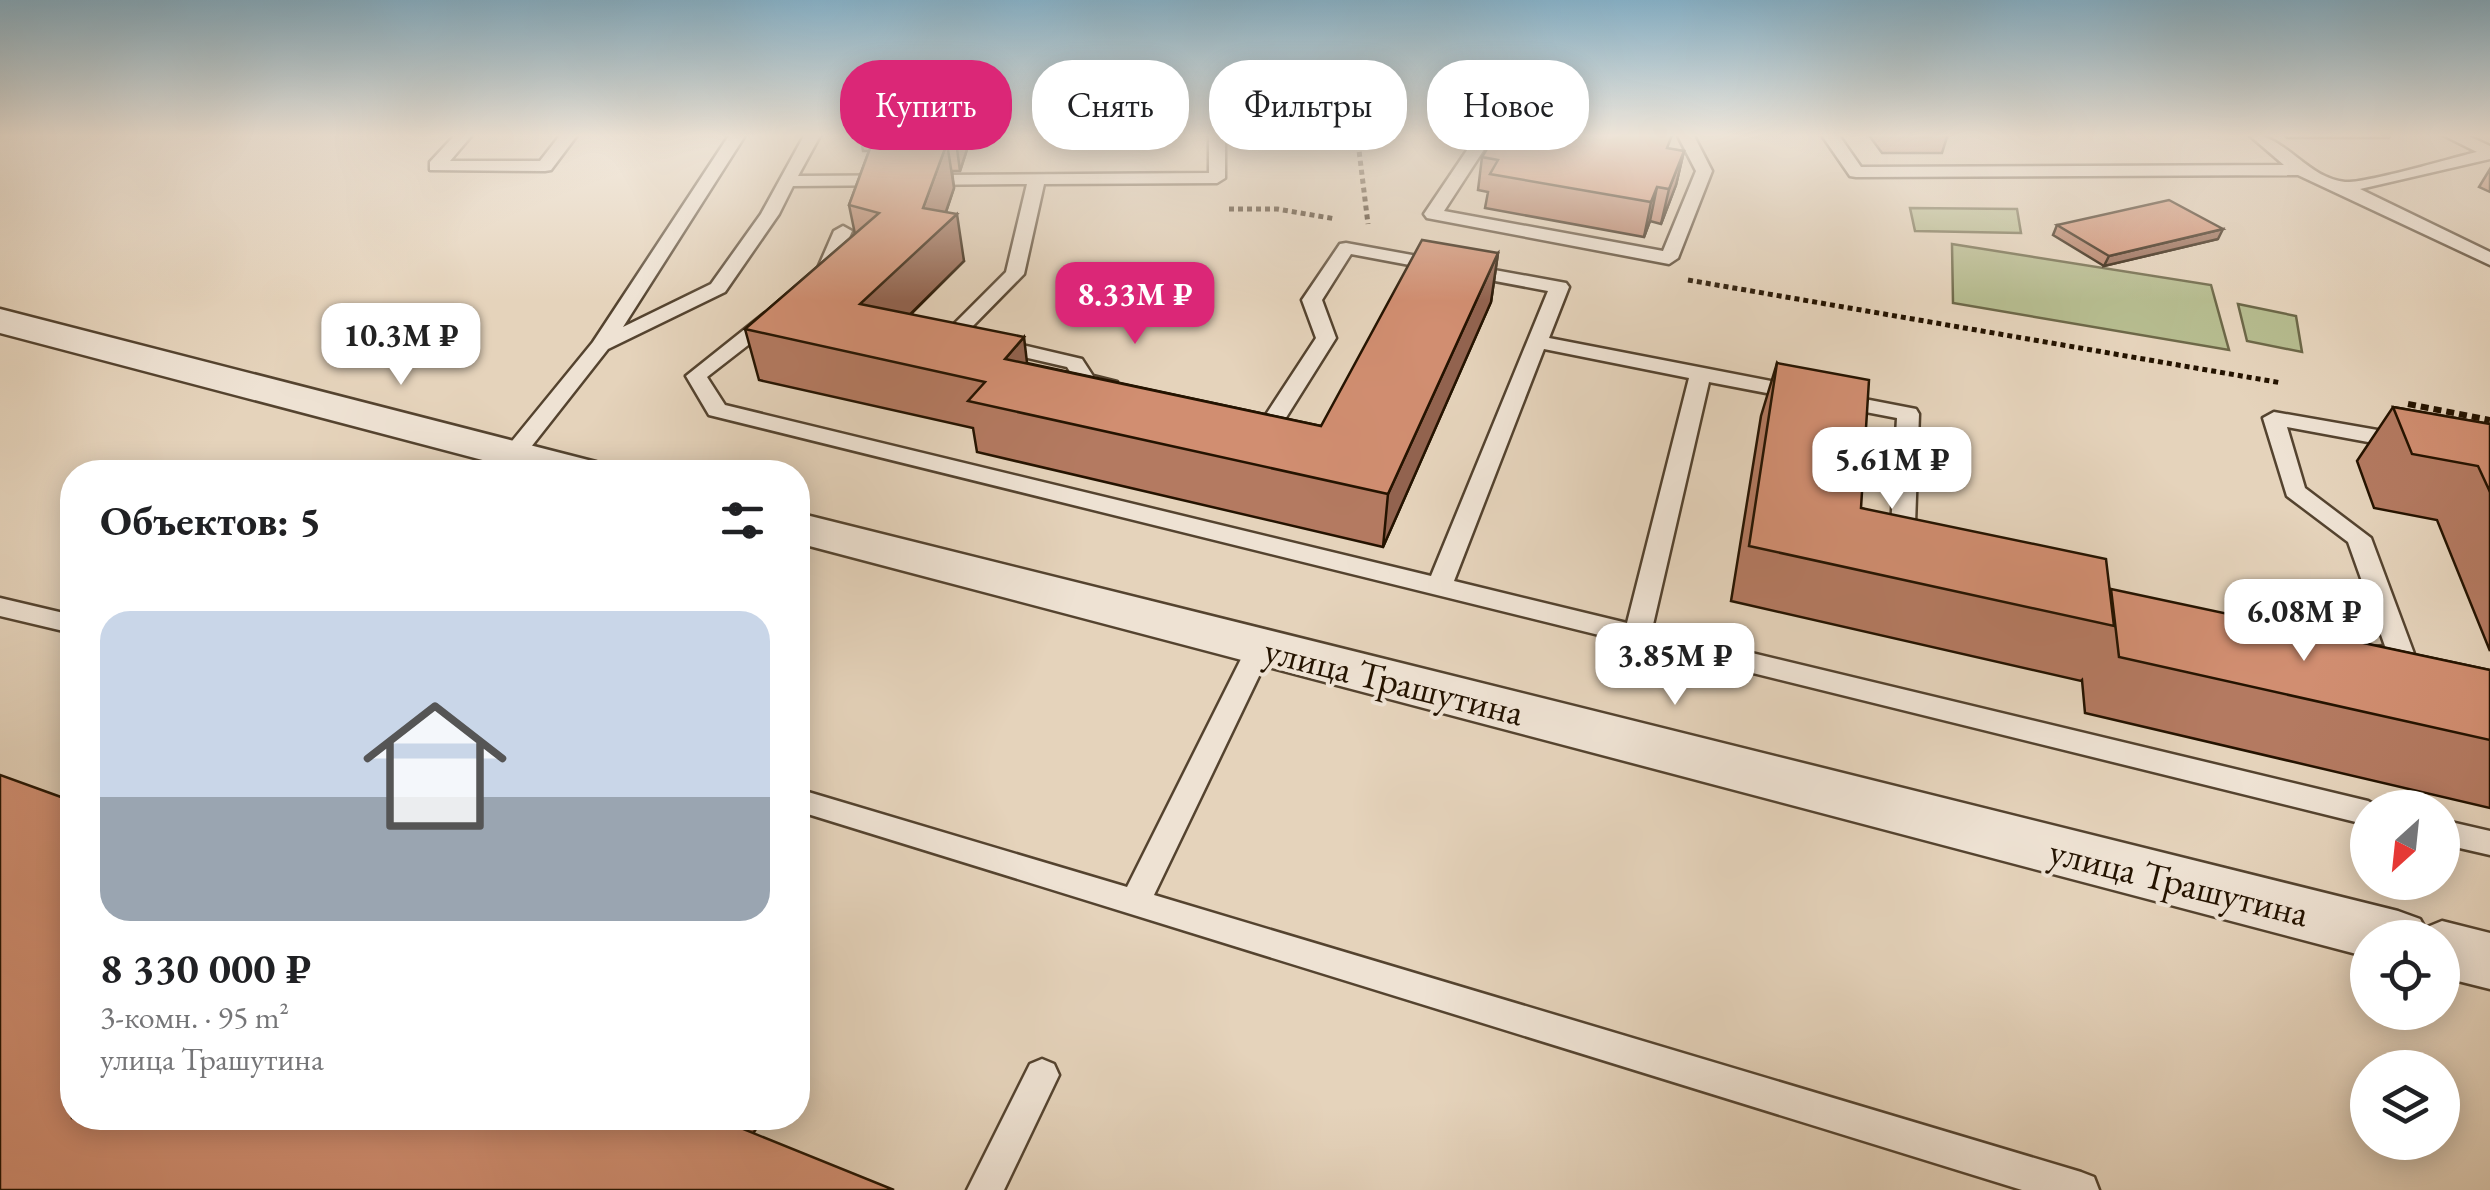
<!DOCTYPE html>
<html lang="ru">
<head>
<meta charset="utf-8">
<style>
  body { margin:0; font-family:"EB Garamond",serif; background:#f2f2f2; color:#202124; height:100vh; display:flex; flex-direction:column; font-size:38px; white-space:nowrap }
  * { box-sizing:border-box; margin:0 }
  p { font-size:32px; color:#757577 }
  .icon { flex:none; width:55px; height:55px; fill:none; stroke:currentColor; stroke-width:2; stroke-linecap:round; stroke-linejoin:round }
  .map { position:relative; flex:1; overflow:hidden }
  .drawer { position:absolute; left:60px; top:460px; width:750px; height:670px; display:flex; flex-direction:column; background:#fff; border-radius:40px; box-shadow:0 5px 25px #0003 }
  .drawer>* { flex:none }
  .banner { position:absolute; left:840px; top:60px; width:950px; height:90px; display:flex; gap:20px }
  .needle { width:65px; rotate:207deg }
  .buttons { position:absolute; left:2350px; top:790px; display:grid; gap:20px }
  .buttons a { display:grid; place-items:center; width:110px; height:110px; border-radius:50%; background:#fff; box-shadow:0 5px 25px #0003; font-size:50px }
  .price { position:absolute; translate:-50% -85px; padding:0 22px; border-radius:20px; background:#fff; color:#222; font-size:32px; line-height:65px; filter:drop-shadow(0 2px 5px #0008) }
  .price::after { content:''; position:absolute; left:50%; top:60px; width:30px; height:22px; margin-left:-15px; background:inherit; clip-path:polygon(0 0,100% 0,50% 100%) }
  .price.on { background:#db2777; color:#fff }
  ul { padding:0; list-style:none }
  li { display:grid; align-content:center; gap:20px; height:530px; padding:0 40px }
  li span { display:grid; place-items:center; height:310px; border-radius:30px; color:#555 }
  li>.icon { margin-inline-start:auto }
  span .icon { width:180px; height:180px; fill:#fffc; stroke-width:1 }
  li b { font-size:42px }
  h2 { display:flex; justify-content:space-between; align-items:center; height:120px; padding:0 40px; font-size:42px }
  .chip { padding:0 35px; border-radius:40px; background:#fff; box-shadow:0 5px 25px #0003; font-size:35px; line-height:90px }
  .chip.on { background:#db2777; color:#fff }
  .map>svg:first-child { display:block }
  .green { fill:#b6bc8f; stroke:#6d6848; stroke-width:2.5 }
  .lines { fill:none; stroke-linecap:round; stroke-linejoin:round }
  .service-casing { stroke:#54432f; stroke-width:5 }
  .minor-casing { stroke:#54432f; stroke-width:5 }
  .path-far1 { stroke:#241300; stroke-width:5; stroke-dasharray:5 4; stroke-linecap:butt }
  .path { stroke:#241300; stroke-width:6; stroke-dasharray:8 5; stroke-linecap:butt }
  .service { fill:#eee2d3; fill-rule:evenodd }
  .minor { fill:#eee2d3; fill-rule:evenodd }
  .wall { fill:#b47a61; stroke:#241300; stroke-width:2.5 }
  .shaded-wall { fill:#92634f; stroke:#241300; stroke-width:2.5 }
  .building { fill:#d18e71; stroke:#241300; stroke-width:2.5 }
  .labels { text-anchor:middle; stroke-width:8; stroke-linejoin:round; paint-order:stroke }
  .street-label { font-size:38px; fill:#241300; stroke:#eee2d3 }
</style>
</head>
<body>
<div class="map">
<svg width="2490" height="1190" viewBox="0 0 2490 1190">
  <rect width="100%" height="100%" fill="#e5d3bb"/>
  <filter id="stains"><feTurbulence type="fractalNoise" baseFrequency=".002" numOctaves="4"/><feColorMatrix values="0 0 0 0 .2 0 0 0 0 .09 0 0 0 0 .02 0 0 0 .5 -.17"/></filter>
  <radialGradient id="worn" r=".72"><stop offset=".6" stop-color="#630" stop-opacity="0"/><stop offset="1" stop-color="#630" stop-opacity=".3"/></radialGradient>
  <g class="green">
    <polygon points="1910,208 2017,209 2021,233 1915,231"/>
    <polygon points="1952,244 2211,285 2229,350 1953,303"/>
    <polygon points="2238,304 2296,316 2302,352 2247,341"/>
  </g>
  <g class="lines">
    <g class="service-casing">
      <g id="service">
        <polygon points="456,134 473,134 450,161 540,161 561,134 578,134 551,170 545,171 430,170 430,162"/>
        <polygon points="730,134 746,134 623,327 711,284 761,214 805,134 821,134 798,176 1209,173 1209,134 1225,134 1225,178 1217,183 1044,184 1024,274 967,332 1082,359 1093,376 1117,382 1117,390 1078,384 1067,367 946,339 943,335 1006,272 1027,184 793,186 779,214 725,292 608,349 520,461 504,461 501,456 504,451 593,342"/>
        <polygon points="1478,134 1494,134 1444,211 1663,251 1696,171 1677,134 1693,134 1712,171 1678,258 1669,264 1427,218 1424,214"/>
        <path d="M1821 134H1838L1861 167 2284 165 2248 134C2285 134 2306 178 2345 182 2365 184 2451 158 2477 152L2441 134H2464L2490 146V159L2360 189 2490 252V265L2298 175 1856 177 1850 176Z"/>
        <polygon points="843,226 852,231 832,277 823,283 816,281 814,277 834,231"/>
        <path d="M1346 243 1566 283 1569 287 1549 338 1916 409 1919 414 1915 524 1932 528 1936 533 1924 541 1895 534 1891 529 1897 418 1709 382 1652 629 2368 801 2380 808H2368V825L709 415 686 376 765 313H779V321L707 377 725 405 1431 576 1548 291 1351 254 1322 300 1336 338 1282 424 1271 431 1243 424 1240 419 1243 414 1265 416 1316 338 1302 300 1340 244ZM1544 349 1689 378 1627 623 1454 581Z"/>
        <path d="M2274 412 2406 435 2417 442 2406 449 2287 427 2305 488 2371 538 2416 659 2412 666C2399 670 2385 665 2372 661L2368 654 2372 647 2385 646 2348 542 2287 496 2263 418Z"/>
        <polygon points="0,598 72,615 72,633 0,616"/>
        <polygon points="1260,638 1273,647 1154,895 2081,1172 2094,1177 2099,1190 2022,1190 798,811 798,789 1127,887 1247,647"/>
        <polygon points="2442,820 2490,831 2490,855 2442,844"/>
        <polygon points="1042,1059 1054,1064 1059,1075 1004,1190 967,1190 1030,1064"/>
      </g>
    </g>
    <g class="minor-casing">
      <g id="minor">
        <polygon points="0,309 596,462 603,472 528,472 0,333"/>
        <polygon points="798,513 2398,911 2420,919 2425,928 2442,921 2490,933 2490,989 2442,977 2442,938 2368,938 2368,957 798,543"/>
      </g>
    </g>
    <g class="path-far1">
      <polyline points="1357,134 1368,224"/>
      <polyline points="1229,209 1277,209 1336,219"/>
      <polyline points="1688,280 2282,383"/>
    </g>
    <polyline class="path" points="2408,404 2490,420"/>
    <use href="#service" class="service"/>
    <use href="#minor" class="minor"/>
  </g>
  <g class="wall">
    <polygon points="860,134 972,134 960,171 952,171 954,188 946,212 964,261 911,314 1027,363 1321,426 1498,253 1491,302 1383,547 977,452 973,428 759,380 745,329 855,234 849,205 869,151 863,151"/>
    <polygon points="1868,134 1948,134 1942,153 1882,153"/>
    <polygon points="2283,134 2391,134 2389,138 2287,138"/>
    <polygon points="1669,149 1684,151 1676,185 1661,224 1650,221 1644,237 1485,208 1488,192 1478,190 1482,157"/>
    <polygon points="2490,169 2490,192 2479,187"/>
    <polygon points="2057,225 2218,239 2104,266 2053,235"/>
    <polygon points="1777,363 1861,508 2110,590 2490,670 2490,808 2085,713 2082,680 2081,681 1731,601 1761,416"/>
    <polygon points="2393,407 2490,424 2490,651 2437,520 2374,508 2357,461"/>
  </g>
  <g class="shaded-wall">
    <polygon points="955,134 972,134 960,171"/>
    <polygon points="947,143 954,188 940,229 957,214 964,261 871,353 860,304 923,208"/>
    <polygon points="1684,151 1676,185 1661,224 1669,189"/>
    <polygon points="1657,187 1650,221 1644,237 1651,202"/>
    <polygon points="2223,229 2218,239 2104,266 2109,256"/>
    <polygon points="1498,253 1491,302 1383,547 1388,494"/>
    <polygon points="1024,337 1030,388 1005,359"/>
    <polygon points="750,1118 763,1118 749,1140 743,1129"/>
  </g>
  <g class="building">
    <polygon points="1496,134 1670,134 1672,135 1667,148 1684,151 1669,189 1657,187 1651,202 1490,174 1498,160 1482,157"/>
    <polygon points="872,143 947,143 923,208 957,214 860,304 1024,337 1005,359 1321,426 1422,240 1498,253 1388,494 968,401 985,382 745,329 879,213 849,205"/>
    <polygon points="2169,200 2223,229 2109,256 2057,225"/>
    <polygon points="1777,363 1869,380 1861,508 2106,559 2114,626 1749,546"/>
    <polygon points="2393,407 2490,424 2490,492 2478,466 2412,454"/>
    <polygon points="2111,589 2490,670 2490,740 2119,657"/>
    <polygon points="0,775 72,801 72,1118 750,1118 743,1129 894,1190 0,1190"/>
  </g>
  <linearGradient id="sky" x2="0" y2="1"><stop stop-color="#87b6d0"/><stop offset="0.45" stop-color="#f3ebe0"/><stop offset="1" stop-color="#f3ebe0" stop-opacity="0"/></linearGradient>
  <rect width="2490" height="301" fill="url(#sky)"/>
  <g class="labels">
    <g class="street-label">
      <text transform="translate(1394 681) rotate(14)" y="13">улица Трашутина</text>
      <text transform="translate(2179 882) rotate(14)" y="13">улица Трашутина</text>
    </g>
  </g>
  <rect width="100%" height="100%" filter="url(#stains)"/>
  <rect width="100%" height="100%" fill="url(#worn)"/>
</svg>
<div class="buttons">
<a><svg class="needle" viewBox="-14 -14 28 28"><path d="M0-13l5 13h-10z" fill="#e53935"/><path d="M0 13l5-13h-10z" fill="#757577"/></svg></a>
<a><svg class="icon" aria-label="locate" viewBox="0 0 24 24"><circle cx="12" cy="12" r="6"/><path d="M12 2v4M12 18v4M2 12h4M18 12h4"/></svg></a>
<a><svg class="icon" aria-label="layers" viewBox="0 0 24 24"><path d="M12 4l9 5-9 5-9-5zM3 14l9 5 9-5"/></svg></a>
</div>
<b class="price on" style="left:1135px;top:347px">8.33M ₽</b>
<b class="price" style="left:401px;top:388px">10.3M ₽</b>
<b class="price" style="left:1892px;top:512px">5.61M ₽</b>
<b class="price" style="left:2304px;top:664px">6.08M ₽</b>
<b class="price" style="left:1675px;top:708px">3.85M ₽</b>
<div class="banner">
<a class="chip on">Купить</a>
<a class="chip">Снять</a>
<a class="chip">Фильтры</a>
<a class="chip">Новое</a>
</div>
<section class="drawer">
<h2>Объектов: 5<svg class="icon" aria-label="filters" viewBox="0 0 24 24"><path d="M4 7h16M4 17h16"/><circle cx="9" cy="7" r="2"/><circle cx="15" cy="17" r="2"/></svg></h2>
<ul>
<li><span style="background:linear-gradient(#c9d6e8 60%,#9aa5b1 0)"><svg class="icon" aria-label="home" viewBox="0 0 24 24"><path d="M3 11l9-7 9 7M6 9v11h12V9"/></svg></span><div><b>8 330 000 ₽</b><p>3-комн. · 95 m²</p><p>улица Трашутина</p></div></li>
</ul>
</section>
</div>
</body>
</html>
